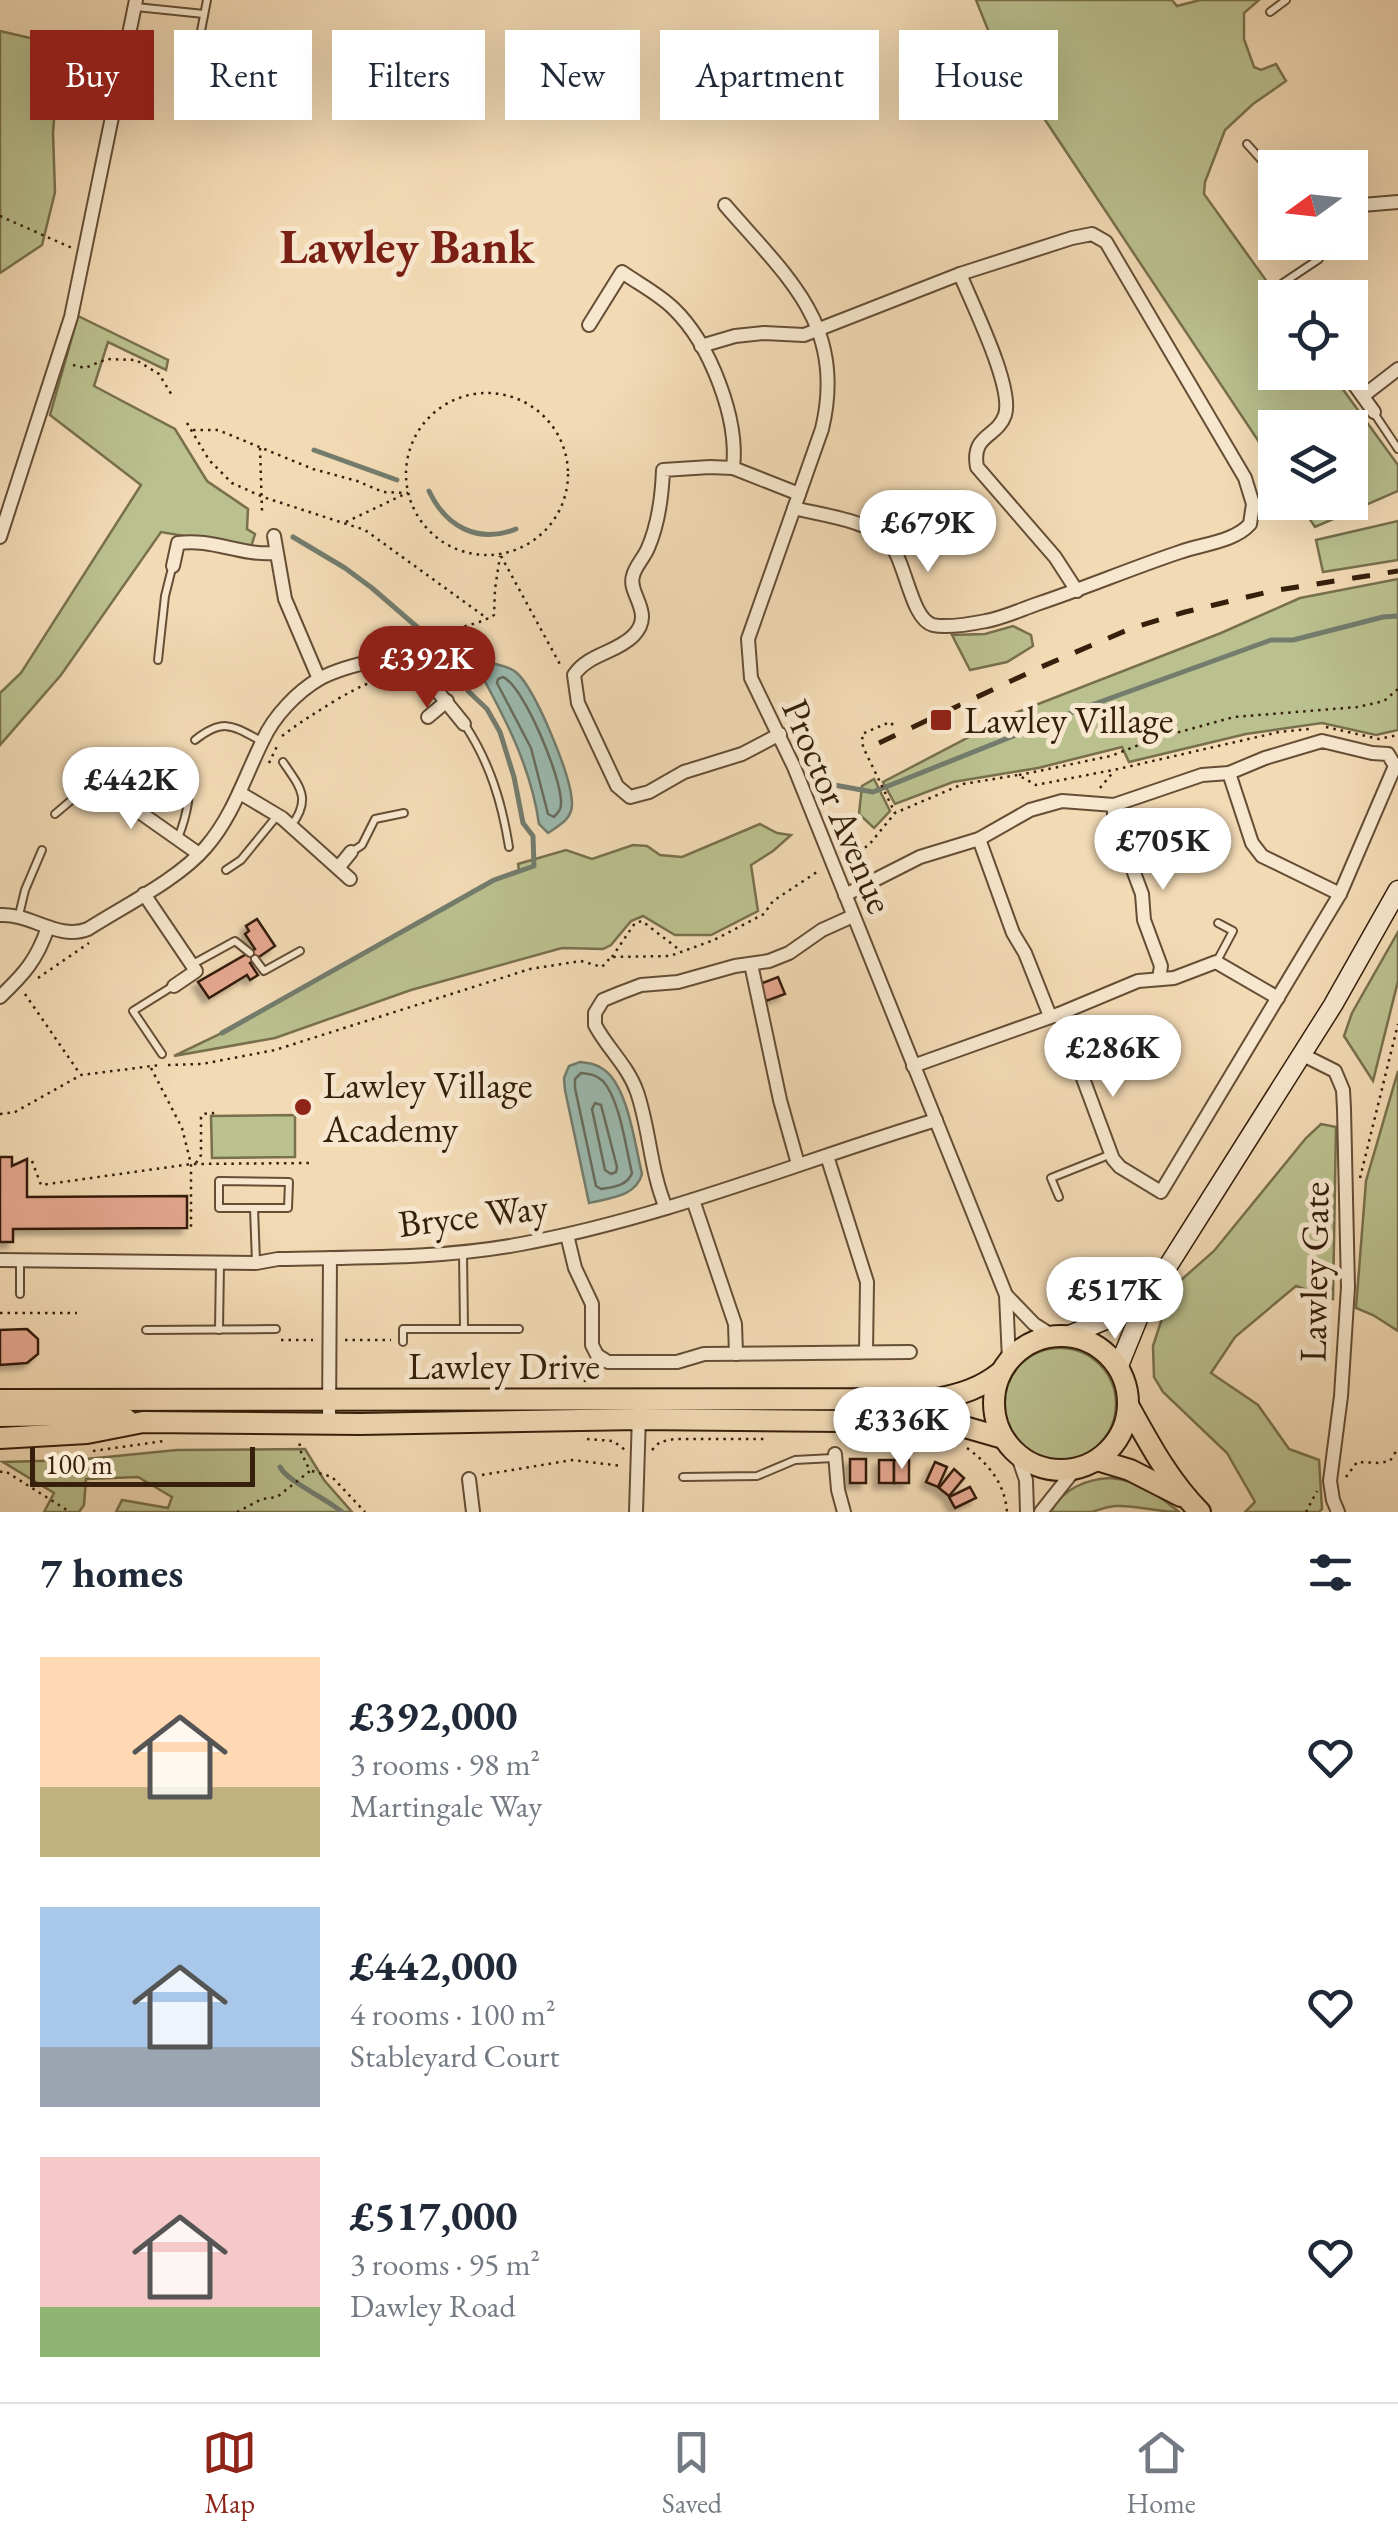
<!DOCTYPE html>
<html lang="en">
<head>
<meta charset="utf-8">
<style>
  body { margin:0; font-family:"EB Garamond",serif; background:#f2f2f3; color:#1f2937; height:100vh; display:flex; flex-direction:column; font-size:38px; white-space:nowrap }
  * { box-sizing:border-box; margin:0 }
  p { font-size:32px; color:#747a83 }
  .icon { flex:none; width:55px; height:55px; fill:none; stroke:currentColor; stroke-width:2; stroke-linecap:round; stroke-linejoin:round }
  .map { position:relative; height:1512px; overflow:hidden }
  .side { display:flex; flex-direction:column; background:#fff; flex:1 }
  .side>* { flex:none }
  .guide { position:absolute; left:30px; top:30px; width:1340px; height:90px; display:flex; gap:20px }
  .needle { width:65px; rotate:255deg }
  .controls { position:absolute; left:1258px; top:150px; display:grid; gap:20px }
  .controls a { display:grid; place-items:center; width:110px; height:110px; border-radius:0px; background:#fff; box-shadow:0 10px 40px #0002; font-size:50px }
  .scale { position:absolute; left:30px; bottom:25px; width:225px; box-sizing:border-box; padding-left:10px; border:5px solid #361f0b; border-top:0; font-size:28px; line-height:35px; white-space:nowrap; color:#361f0b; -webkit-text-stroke:8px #f7e7ce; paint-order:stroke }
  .price { position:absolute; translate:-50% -85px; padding:0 22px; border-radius:35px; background:#fff; color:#222; font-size:32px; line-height:65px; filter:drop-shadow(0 2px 5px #0008) }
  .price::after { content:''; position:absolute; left:50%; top:60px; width:30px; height:22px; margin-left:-15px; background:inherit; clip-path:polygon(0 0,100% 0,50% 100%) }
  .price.current { background:#8f2418; color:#fff }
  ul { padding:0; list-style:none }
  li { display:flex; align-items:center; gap:30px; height:250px; padding:0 40px }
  li span { display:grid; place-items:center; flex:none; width:280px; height:200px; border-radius:0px; color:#555 }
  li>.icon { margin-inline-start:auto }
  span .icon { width:120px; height:120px; fill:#fffc; stroke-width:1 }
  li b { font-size:42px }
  h2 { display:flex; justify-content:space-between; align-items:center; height:120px; padding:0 40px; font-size:42px }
  .chip { padding:0 35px; border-radius:0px; background:#fff; box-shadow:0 10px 40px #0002; font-size:35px; line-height:90px }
  .chip.current { background:#8f2418; color:#fff }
  .dock { display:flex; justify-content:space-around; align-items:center; height:140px; border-top:2px solid #e0e1e3; background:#fff; font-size:28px; color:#747a83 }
  .dock a { display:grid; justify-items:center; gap:5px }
  .dock .current { color:#8f2418 }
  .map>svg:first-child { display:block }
  .green { fill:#bac08e; stroke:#78704c; stroke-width:2.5 }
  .water { fill:#9bbaaf; stroke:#737c6d; stroke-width:2.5 }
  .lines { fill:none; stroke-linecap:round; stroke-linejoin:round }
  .shore { stroke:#686c5d; stroke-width:2.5 }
  .stream { stroke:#737c6d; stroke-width:5 }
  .building { fill:#e5a890; stroke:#361f0b; stroke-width:2.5; filter:url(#shadow) }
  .lane-casing { stroke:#654e35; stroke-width:10 }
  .street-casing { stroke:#654e35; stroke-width:16 }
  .secondary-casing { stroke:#361f0b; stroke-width:21 }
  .primary-casing { stroke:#361f0b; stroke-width:24 }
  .path { stroke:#361f0b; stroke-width:2.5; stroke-dasharray:2.5 5; stroke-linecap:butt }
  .lane { stroke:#f7e7ce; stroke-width:6 }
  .street { stroke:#f7e7ce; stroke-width:12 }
  .secondary { stroke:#f7e7ce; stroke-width:18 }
  .primary { stroke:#f2dab4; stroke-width:20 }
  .rail { stroke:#361f0b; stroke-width:5; stroke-dasharray:18 18; stroke-linecap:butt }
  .poi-dot { fill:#8f2418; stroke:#f7e7ce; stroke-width:4 }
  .labels { text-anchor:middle; stroke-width:10; stroke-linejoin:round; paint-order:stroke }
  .poi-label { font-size:38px; fill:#361f0b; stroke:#f7e7ce; text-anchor:start }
  .street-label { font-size:38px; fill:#361f0b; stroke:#f7e7ce }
  .district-label { font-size:48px; font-weight:bold; fill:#7a1f14; stroke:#f7e7ce }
</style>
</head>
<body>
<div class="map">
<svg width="1398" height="1512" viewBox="0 0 1398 1512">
  <defs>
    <filter id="shadow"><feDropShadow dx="-5.5" dy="5.5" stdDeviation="2.5" flood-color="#0004"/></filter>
  </defs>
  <rect width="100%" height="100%" fill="#f2dab4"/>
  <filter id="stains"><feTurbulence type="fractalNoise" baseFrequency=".002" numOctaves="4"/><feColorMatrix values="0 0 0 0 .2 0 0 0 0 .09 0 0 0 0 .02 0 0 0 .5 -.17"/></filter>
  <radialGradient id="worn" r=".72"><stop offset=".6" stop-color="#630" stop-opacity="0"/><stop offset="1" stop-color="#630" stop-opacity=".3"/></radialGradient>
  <g class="green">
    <polygon points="976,0 1172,0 1177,6 1200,0 1259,0 1244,13 1244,39 1254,67 1261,70 1276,64 1286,81 1253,104 1225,130 1205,182 1204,194 1278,297 1275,298 1275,372 1331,373 1398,465 1398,491 1315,527 1299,503 1350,502 1350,428 1275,428 1275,466 992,40"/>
    <polygon points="0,31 60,45 53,133 55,192 42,245 0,273"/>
    <polygon points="78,316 168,360 166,370 108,342 94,386 175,429 207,481 248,509 247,529 255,534 251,547 161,532 61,675 0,745 0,693 21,673 141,485 50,415"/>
    <polygon points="1398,521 1398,560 1323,572 1316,540"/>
    <polygon points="1398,579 1398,730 1376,735 1322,723 1246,734 1129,762 1122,747 1038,768 953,782 895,804 883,782 1015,713 1221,633 1300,598"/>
    <polygon points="1013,626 1031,635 1033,646 1007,662 970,670 952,635 985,634"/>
    <polygon points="874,779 890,811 874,828 859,814 862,786"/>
    <polygon points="760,824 777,833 791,835 773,851 751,865 758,911 711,935 675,935 643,916 631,921 611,945 603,949 562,948 411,990 275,1038 174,1056 222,1033 494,880 519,870 518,864 566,850 592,859 633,845 647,846 660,855 682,857"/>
    <polygon points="1398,932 1398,981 1373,1081 1344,1036 1352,1013"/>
    <polygon points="1398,1071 1398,1331 1373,1315 1356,1308 1366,1181"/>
    <polygon points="295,1115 295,1157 212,1158 211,1116"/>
    <polygon points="1321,1124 1336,1127 1333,1299 1296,1286 1235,1337 1211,1373 1258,1405 1289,1449 1319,1460 1322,1509 1319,1512 1245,1512 1255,1502 1227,1453 1163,1392 1154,1377 1153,1346 1172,1288 1214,1251 1306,1138"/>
    <circle cx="1060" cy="1404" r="56"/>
    <polygon points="305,1449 324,1480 352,1512 116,1512 122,1500 168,1508 172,1497 138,1477 86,1479 84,1505 79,1512 44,1512 54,1493 3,1462 76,1460 177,1450"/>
    <path d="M1111 1478C1140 1481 1157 1494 1179 1512 1156 1512 1138 1505 1115 1506 1104 1507 1101 1509 1092 1512 1080 1512 1063 1512 1051 1512 1062 1489 1086 1479 1111 1478Z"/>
  </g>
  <g class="water">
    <path d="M488 662C497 665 510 666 517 673 536 691 572 777 572 804 572 819 560 825 548 833L539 824C531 766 504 716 476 665Z"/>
    <path d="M580 1062C589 1063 596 1064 603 1069 628 1085 635 1146 642 1174 636 1197 609 1198 589 1203L565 1090 564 1078 569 1066Z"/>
  </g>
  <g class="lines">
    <g class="shore">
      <path d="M503 677C524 686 562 779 561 803 561 811 558 812 554 817L548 814 531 748 497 683 498 679Z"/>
      <path d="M581 1073C590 1074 597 1075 603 1081 620 1100 626 1149 632 1173 627 1186 613 1187 601 1189L596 1186 575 1088V1079Z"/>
      <polygon points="595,1103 601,1105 617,1167 616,1172 611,1174 605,1170 592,1109"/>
    </g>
    <g class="stream">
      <polyline points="314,450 397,480"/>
      <path d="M429 491C446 527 478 544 516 529"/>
      <polyline points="293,537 345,568 372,588 431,639"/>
      <polyline points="823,783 873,792 1086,707 1271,640 1293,640 1383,617 1398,616"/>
      <polyline points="222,1033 494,880 534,866 533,836 523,823 514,777 500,732 487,709 468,691"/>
      <path d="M280 1467C288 1482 326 1498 342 1512"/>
    </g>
  </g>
  <g class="building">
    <polygon points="257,919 275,946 250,963 258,975 250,980 247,975 209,998 198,982 255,949 245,934 249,931 246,926"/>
    <polygon points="778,977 785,994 766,1001 760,984"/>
    <polygon points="0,1157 12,1157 12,1166 27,1159 27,1197 187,1196 187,1228 13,1229 13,1242 0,1242"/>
    <polygon points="27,1329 38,1339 38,1354 27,1363 0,1365 0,1330"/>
    <rect x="850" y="1459" width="16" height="24"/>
    <rect x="879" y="1460" width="15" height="23"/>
    <rect x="894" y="1460" width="15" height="23"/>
    <polygon points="935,1462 947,1467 938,1487 926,1482"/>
    <polygon points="954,1469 964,1478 949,1496 939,1488"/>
    <polygon points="970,1487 976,1498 955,1508 949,1497"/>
  </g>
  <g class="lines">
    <g class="lane-casing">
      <g id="lane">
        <polyline points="136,7 204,14"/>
        <polyline points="1270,12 1286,0"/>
        <polyline points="201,31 207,0"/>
        <polyline points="1247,144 1275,175"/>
        <polyline points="1283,283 1319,259 1321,253 1318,242"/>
        <polyline points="1374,413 1398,449"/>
        <polyline points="158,660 165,596 172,568"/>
        <path d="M465 725C490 763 502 803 509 847"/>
        <path d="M195 740C223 718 232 725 261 741"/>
        <path d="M283 762C300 787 312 799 291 826"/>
        <polyline points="55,814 94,781"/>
        <path d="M178 838C188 813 191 792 189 765"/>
        <polyline points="353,851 362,845 375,819 404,813"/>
        <polyline points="226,870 241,860 277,816"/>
        <polyline points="19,915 25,890 42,850"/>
        <polyline points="255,959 264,971 300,951"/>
        <polyline points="1217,961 1233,931 1218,923"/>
        <polyline points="193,964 235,941 250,953"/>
        <polyline points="162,1054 133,1011 173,986"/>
        <polygon points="219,1181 289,1182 288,1208 219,1208"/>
        <polyline points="1059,1197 1051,1178 1109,1155"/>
        <polyline points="254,1208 256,1262"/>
        <polyline points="463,1252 464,1329"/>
        <polyline points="20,1294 20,1262"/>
        <polyline points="146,1330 276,1329"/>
        <polyline points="219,1330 220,1264"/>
        <polyline points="403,1342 403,1329 519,1329"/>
        <polyline points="683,1477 757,1476 795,1460 833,1458"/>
      </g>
    </g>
    <g class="street-casing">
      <g id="street">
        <path d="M725 205C787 277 847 325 822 429L748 639 751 678 794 767 1006 1295 1009 1360"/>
        <polyline points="1350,206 1398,202"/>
        <path d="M960 274C971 302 1014 387 1005 415 997 438 971 434 977 467L1055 557 1077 591"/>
        <path d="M589 325 622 272C639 284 659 294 674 309 710 344 739 419 733 468"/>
        <path d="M701 346 735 336 764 333 804 335 960 274 1072 238 1092 234 1106 242 1245 478 1253 504 1250 524C1234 542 1202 544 1180 552 1132 568 1085 588 1037 604 1020 610 1003 618 986 621 971 624 947 628 933 625 910 619 906 558 887 540 867 520 821 515 794 508"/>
        <polyline points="1351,380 1374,412"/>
        <polyline points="1363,396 1398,369"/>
        <polyline points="274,536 285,599 319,679"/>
        <polyline points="0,537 71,317 136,0"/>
        <path d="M173 566 178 543C213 538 240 556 276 553"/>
        <polyline points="428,655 428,674 434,687 464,724"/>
        <polyline points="428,717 447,701"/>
        <path d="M780 734 742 754 684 772 649 792 630 797 617 786 578 703 574 675C588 654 616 653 633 636 656 613 627 594 633 576 635 566 644 558 648 548 658 525 662 496 663 470L710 467 733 468 799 494"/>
        <polyline points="1229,773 1252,843 1262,856 1340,894"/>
        <polyline points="87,775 199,854"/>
        <polyline points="240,793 282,818 350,879"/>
        <polyline points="1114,805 1114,819 1142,894 1144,920 1161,966 1159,979"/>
        <polyline points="979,839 1013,933 1025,953 1050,1016"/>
        <polyline points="338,868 351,852"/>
        <polyline points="144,894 196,971 174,986"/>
        <polyline points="845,895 920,857 979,839 1030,810 1062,801 1114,805 1202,775 1229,773 1265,758 1322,741 1372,753 1388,754 1395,766 1340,894 1161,1192 1120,1167 1113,1159 1059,1014"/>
        <path d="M0 915C31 913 58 941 88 929 124 906 179 879 206 847 233 816 245 776 263 740 274 716 297 692 319 679 349 663 405 653 438 656"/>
        <polyline points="751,964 780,1100 798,1164"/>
        <path d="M0 997C24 974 37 960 48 927"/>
        <polyline points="1301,1054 1335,1071 1343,1090 1344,1109 1348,1287 1341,1396 1330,1481 1333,1500 1338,1512"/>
        <polyline points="913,1066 1059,1014 1138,981 1174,978 1216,962 1278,998"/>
        <polyline points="827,1156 867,1282 866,1352"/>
        <polyline points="693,1200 735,1324 736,1354"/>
        <path d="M666 1208C650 1170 650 1130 637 1092 628 1066 607 1048 595 1025V1013L603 1000 620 993 641 985 678 982 735 966 769 961 789 953 822 930 853 916"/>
        <polyline points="567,1235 575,1268 592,1304 592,1345 597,1355 608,1362 677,1362 704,1354 910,1352"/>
        <path d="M0 1260 256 1263 278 1259C359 1257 442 1259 521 1244 663 1218 798 1162 936 1120"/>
        <polyline points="1006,1295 1034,1324 1053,1336"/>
        <polyline points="329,1423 330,1258"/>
        <polyline points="835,1454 838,1490 844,1512"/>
        <polyline points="1017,1454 1026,1480 1027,1512"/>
        <polyline points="469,1479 473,1512"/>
        <polyline points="636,1512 639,1415"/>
        <polyline points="1041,1512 1075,1469"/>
      </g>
    </g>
    <g class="secondary-casing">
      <g id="secondary">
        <polyline points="1067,1336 1144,1304"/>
        <polyline points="1118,1368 1144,1304 1333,1005 1398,890"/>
      </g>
    </g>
    <g class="primary-casing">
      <g id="primary">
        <circle cx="1061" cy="1403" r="67"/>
        <path d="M0 1400 937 1399C962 1394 981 1388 1001 1372"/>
        <path d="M1128 1405C1149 1443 1169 1481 1200 1512"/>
        <polyline points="0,1416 81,1415 126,1419"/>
        <polyline points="0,1438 87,1433 143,1422 360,1424 639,1419 947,1422 1003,1438"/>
        <polyline points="1097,1460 1130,1470 1181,1496"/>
      </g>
    </g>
    <g class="path">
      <polyline points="0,216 72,248"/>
      <polyline points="73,365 85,368 107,359 136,360 159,374 173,397"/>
      <circle cx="487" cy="474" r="81"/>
      <polyline points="187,423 209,460 232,483 263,497 365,530 488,619"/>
      <polyline points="193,430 218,430 313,469 357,481 383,492 408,493"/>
      <polyline points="260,448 262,511"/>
      <polyline points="346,522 407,493"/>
      <polyline points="501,556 562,668"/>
      <path d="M438 640C454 625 475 627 494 615L495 589 500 556"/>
      <polyline points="893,725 890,722 862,734 863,747 895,813"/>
      <polyline points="1326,727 1379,739 1398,735"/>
      <path d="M282 736C300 722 317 712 336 700 361 686 381 674 412 675"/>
      <polyline points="269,763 278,744"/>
      <polyline points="1019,775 1111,756 1154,739 1234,717 1358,707 1384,701 1398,689"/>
      <polyline points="1100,788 1114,771"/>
      <polyline points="844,856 868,846 895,813 963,784 1018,775 1036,785 1118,769 1279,732 1309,729"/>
      <polyline points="853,856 859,871"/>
      <polyline points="612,957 635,923 642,921 681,951"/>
      <polyline points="38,978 89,943"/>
      <polyline points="25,994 80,1074"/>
      <polyline points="168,1065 202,1064 275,1050 530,969 581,961 602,967 611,957 670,956 714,940 764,914 773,901 820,870"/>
      <polyline points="151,1068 182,1128 191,1164 191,1228"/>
      <polyline points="0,1114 15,1112 81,1075 160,1065"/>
      <polyline points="32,1161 41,1185 191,1164 313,1163"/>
      <polyline points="196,1163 201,1155 201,1117 203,1114 213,1113 213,1115"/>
      <polyline points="1360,1178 1398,1024"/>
      <polyline points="0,1313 77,1313"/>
      <polyline points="281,1340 313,1340"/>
      <polyline points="345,1340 391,1340"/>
      <polyline points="585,1382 585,1373 590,1367"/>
      <polyline points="587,1439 613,1441 625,1450"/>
      <path d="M967 1448C989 1464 1005 1484 1007 1512"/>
      <polyline points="652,1450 660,1442 674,1439 766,1439"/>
      <polyline points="93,1451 164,1441"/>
      <polyline points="312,1471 332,1477 365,1512"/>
      <polyline points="0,1472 5,1471 70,1512"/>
      <polyline points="482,1475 572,1460 622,1466"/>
      <polyline points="1346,1477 1357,1462 1380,1463 1390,1461 1398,1448"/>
      <polyline points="237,1512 262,1499 277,1497 310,1471 301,1452 299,1441"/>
      <polyline points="1306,1512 1317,1491"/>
    </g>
    <use href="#lane" class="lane"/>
    <use href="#street" class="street"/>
    <use href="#secondary" class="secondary"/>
    <use href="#primary" class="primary"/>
    <polyline class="rail" points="879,743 1041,667 1132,628 1185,612 1272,591 1398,571"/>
  </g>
  <g class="poi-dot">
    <rect x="929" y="708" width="24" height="24" rx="5"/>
    <circle cx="303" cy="1107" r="10"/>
  </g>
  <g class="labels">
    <g class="poi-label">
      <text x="964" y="733">Lawley Village</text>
      <text x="323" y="1098">Lawley Village<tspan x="323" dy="44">Academy</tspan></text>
    </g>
    <g class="street-label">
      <text transform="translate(838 806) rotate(67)" y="13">Proctor Avenue</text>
      <text transform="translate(473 1215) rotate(-7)" y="13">Bryce Way</text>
      <text transform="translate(1314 1272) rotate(-89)" y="13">Lawley Gate</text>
      <text x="504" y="1379">Lawley Drive</text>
    </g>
    <g class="district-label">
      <text x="407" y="263">Lawley Bank</text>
    </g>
  </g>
  <rect width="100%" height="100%" filter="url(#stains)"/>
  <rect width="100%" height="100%" fill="url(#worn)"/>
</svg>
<div class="controls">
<a><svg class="needle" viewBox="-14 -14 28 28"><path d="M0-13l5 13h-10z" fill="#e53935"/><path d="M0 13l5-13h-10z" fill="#747a83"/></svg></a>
<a><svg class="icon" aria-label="locate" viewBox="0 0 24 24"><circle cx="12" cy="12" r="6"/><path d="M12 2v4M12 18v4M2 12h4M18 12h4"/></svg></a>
<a><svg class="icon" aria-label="layers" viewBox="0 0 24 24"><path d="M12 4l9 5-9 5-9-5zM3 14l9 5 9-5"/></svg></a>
</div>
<div class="scale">100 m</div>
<b class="price" style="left:928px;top:575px">£679K</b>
<b class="price current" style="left:427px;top:711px">£392K</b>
<b class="price" style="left:131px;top:832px">£442K</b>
<b class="price" style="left:1163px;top:893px">£705K</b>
<b class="price" style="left:1113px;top:1100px">£286K</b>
<b class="price" style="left:1115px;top:1342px">£517K</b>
<b class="price" style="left:902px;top:1472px">£336K</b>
<div class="guide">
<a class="chip current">Buy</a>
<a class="chip">Rent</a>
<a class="chip">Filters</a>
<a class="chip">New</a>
<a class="chip">Apartment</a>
<a class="chip">House</a>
</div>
</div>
<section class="side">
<h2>7 homes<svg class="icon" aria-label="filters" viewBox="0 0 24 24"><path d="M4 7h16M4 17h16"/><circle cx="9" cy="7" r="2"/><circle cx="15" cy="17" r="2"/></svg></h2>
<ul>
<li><span style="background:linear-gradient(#ffd9b3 65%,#c2b280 0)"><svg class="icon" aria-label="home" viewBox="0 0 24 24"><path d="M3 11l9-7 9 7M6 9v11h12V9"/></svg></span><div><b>£392,000</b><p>3 rooms · 98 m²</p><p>Martingale Way</p></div><svg class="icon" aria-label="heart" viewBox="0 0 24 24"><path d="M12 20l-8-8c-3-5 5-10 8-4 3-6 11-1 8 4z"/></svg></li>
<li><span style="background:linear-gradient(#a9c7e8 70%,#9aa5b1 0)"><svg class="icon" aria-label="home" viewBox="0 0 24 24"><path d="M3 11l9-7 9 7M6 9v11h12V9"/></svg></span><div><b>£442,000</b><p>4 rooms · 100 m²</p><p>Stableyard Court</p></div><svg class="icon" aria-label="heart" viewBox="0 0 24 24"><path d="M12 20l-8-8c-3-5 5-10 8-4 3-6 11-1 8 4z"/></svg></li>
<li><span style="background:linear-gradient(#f6c9c9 75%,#8fb573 0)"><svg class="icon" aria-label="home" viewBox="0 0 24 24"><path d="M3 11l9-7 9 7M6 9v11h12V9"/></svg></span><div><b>£517,000</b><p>3 rooms · 95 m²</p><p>Dawley Road</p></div><svg class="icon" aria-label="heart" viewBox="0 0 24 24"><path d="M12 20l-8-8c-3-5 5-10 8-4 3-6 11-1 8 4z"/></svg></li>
</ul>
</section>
<nav class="dock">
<a class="current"><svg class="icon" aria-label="map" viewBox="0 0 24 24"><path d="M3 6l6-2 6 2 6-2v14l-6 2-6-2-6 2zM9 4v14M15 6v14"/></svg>Map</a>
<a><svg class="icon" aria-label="saved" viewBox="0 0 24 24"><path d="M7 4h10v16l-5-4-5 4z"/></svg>Saved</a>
<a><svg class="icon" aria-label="home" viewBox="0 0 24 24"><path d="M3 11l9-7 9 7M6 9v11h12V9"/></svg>Home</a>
</nav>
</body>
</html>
